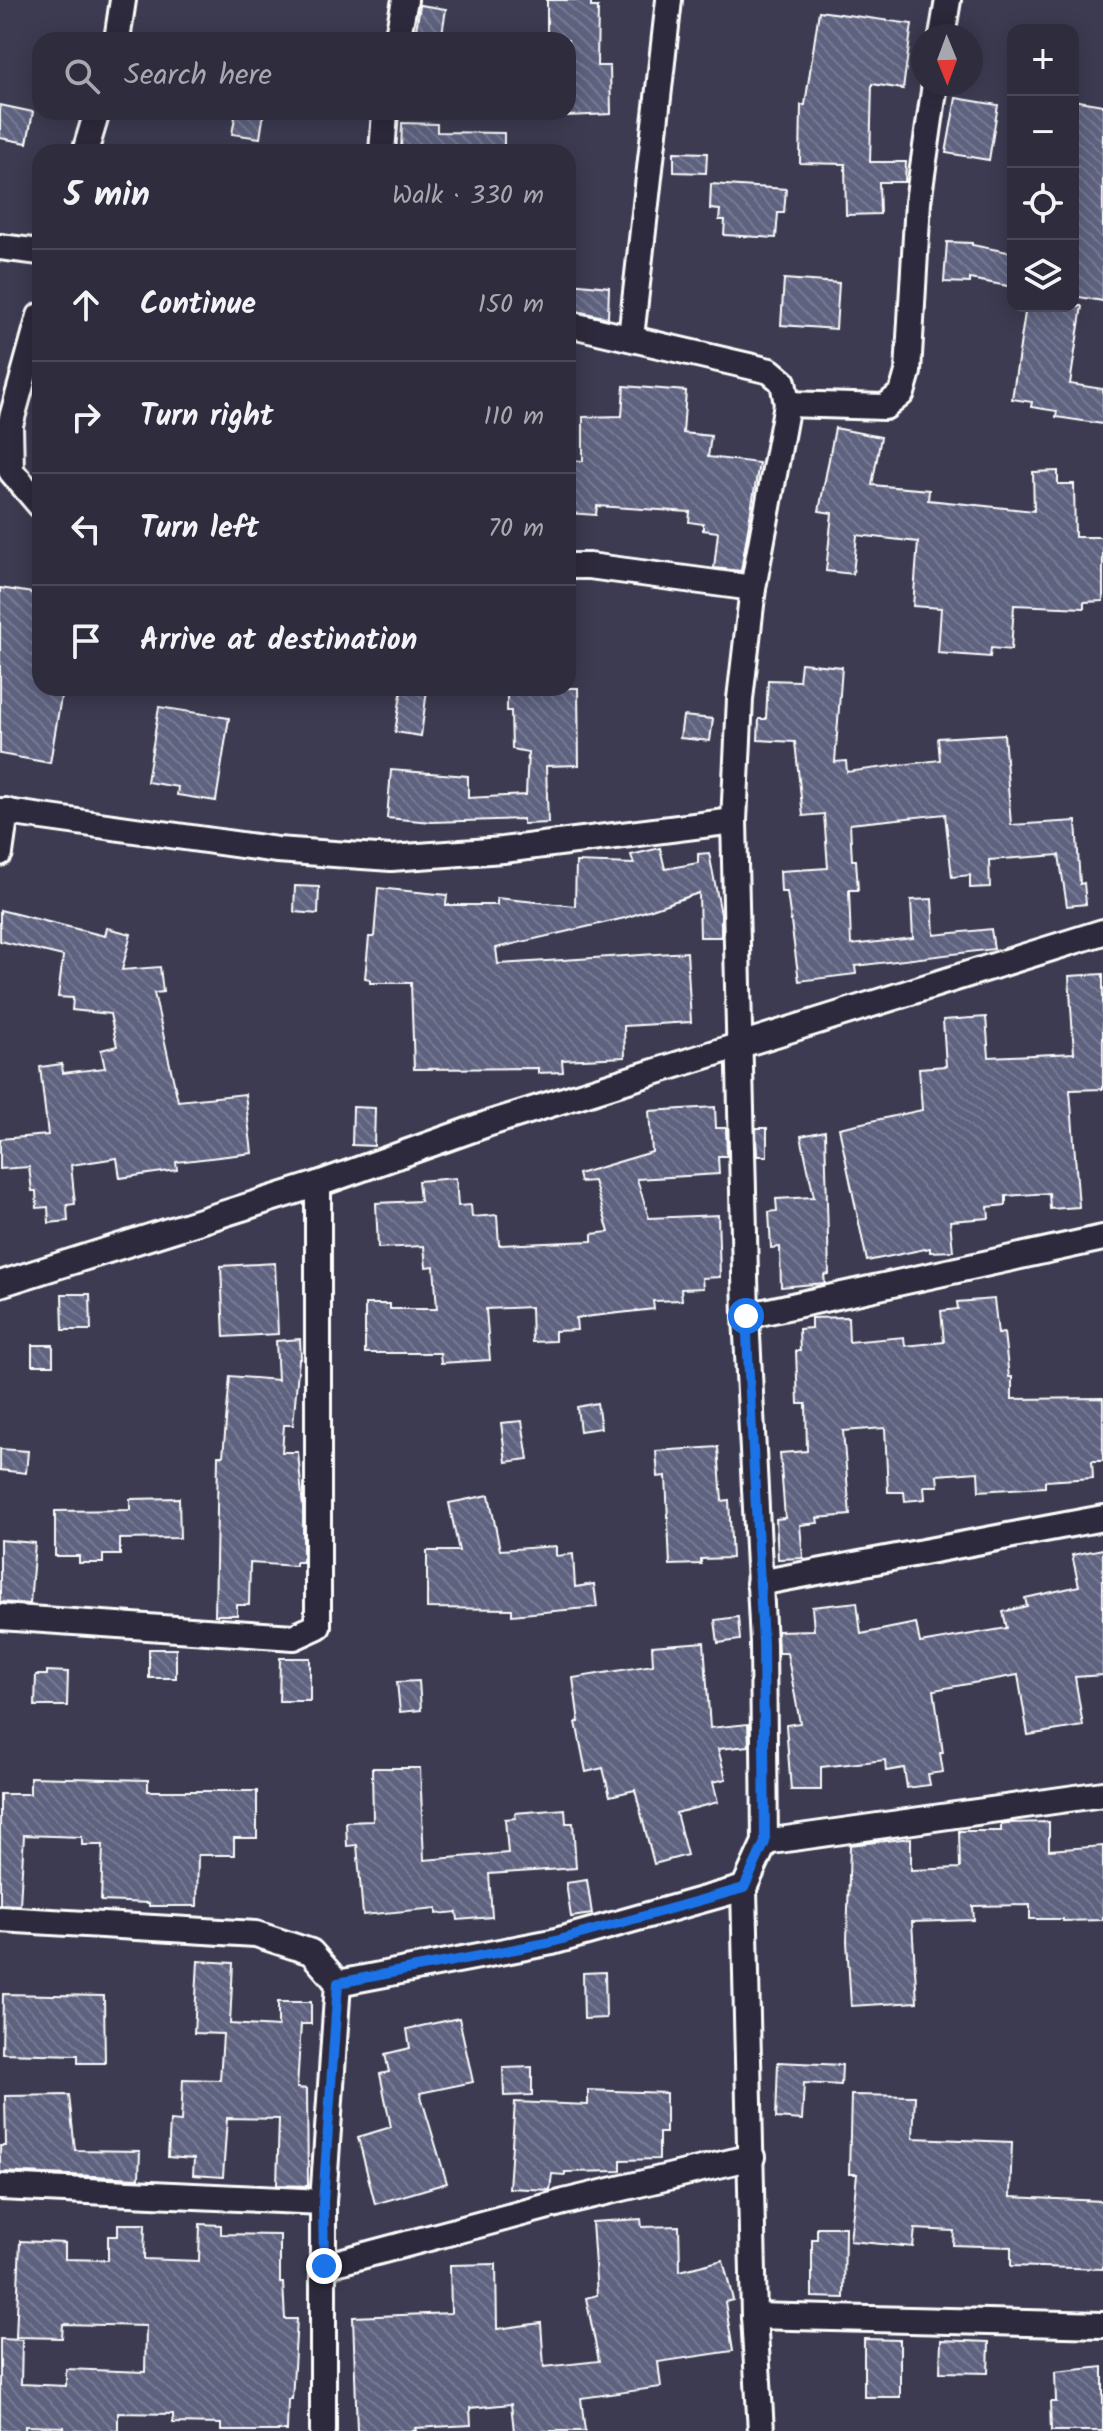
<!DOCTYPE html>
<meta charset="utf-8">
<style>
:root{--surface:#2e2c3d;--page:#3a3848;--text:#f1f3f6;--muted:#a7a7b0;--line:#494857}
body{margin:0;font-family:Kalam,sans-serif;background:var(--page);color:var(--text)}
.controls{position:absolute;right:24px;top:24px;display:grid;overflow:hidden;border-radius:16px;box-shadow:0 4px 20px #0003}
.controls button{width:72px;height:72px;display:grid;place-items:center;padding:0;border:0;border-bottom:2px solid var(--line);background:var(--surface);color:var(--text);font:40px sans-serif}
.compass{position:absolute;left:911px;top:24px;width:72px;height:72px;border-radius:50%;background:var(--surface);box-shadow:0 4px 20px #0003;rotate:179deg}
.stop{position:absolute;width:24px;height:24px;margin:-18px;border:6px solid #1a73e8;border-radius:50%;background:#fff}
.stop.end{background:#1a73e8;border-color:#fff;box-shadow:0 2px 8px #0008}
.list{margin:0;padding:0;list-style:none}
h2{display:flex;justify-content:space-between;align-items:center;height:104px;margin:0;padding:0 32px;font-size:34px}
h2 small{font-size:26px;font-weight:400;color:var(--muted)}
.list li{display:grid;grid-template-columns:52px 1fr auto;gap:24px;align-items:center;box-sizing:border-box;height:112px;padding:0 32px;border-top:2px solid var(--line)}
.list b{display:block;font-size:30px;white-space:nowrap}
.list em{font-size:26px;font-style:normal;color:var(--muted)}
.icon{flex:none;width:44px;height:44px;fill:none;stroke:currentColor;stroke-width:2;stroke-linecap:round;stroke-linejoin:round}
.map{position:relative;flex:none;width:1103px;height:2431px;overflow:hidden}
.search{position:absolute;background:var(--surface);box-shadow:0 4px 20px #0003;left:32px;top:32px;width:544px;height:88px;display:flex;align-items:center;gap:20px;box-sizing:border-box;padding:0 28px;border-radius:24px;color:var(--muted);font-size:30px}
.panel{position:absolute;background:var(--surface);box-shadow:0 4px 20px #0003;left:32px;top:144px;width:544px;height:552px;border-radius:24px}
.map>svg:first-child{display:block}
.building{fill:url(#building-back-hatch);stroke:#fff;stroke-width:2}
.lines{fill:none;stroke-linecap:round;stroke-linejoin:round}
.minor-casing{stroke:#fff;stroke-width:30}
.minor{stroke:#2f2a3d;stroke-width:24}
.route{stroke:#1a73e8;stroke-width:10}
</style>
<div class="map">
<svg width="1103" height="2431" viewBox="0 0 1103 2431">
<defs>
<pattern id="building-back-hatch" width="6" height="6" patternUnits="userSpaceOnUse" patternTransform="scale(2)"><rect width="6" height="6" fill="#5e627f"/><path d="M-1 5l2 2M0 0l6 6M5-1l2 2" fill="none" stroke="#767a92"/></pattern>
</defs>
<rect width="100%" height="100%" fill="#3d3b51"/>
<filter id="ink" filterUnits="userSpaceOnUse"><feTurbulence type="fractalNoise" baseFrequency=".0125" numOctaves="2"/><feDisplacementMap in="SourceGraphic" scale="16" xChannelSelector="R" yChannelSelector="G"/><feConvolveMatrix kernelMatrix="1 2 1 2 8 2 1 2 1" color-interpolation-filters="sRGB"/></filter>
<g filter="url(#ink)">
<!-- building -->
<g class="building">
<path d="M547,0h44v7h7l-1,59h13l1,48 -43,2v-76h-21z"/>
<path d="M420,5l26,4 -5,31 -26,-4z"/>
<path d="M819,11l93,13 -9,65 -31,-5 -2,78h36l-1,20h-26l1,32 -34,1 -1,-51 -45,-1 1,-58h4z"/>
<path d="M956,98l42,7 -9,55 -43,-7z"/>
<path d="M1073,100l30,5v196l-30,-5z"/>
<path d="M0,105l33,7 -6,31 -27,-5z"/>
<path d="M236,112h28l-4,26 -28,-4z"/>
<path d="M402,123l35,1v8l67,1v19h-103z"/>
<path d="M674,152l33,1 -1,20 -32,-1z"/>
<path d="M711,184l75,5 -2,24h-6l-2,25 -52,-3 1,-15h-6l1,-10 -10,-1z"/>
<path d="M947,242l25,1v2l41,8v34l-43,-8v4l-26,-1z"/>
<path d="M784,279l55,4 -3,46 -55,-4z"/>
<path d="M570,283l39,4 -1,31 -40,-9z"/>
<path d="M1026,306h56l-12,78 33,5v35l-47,-7 1,-6 -26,-4 1,-5 -20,-3z"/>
<path d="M624,386l62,5 -3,42 28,3 -3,21 51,6 -18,108 -27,-3 4,-36 -15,-2v-6l-14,-2 1,-10 -93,-6 -1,9 -28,-2v-53l15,1v-44l39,-1z"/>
<path d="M835,428l46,9 -9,48 57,5 -1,10 106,11 -1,-39 25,-1v13h16l1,53h28v64l-19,1v6l-70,-3 -3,45 -20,-2 -1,9 -52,-4 3,-45 -28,-2 5,-64 -61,-7 -4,39 -27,-3 6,-58 -13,-2z"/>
<path d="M0,588l40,6v94l22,3 -12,72 -50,-9z"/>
<path d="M801,663l41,4 -7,95 11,-1 1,11 93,-12 -2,-22 66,-4 7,91 65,-4 4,63 4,-1 2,21 -19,2 -8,-51 -70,5 1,27 -20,1v-13l-18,2 -7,-63 -95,10 2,36h4l2,30h-9l2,55 62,-7 -2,-38 21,-1 2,36 57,-6 3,20 -139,17 1,8 -57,7 -12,-89h-6l-1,-21 48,-3 -4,-54 -21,2 -8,-74 -37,-2 1,-21h7l2,-39 31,1z"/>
<path d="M402,688l25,2 -6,46 -26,-4z"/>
<path d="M507,688h71l1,77 -33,1 2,57 -25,1v-5l-91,3 -45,-4 4,-48 77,6v22l58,-3 2,-43 -16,-3 -1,-38h-4z"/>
<path d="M159,707l70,11 -13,83 -39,-6 1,-8 -31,-5z"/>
<path d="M683,716l30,3 -3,22 -30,-3z"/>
<path d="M660,848l5,21 33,-6v-9l11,-1 12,61v23h-21l-1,-44 -74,25 -129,30 2,16 189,-12 4,70 -67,4 1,31 -63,3 1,12 -25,1v-5l-124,1 -3,-86h-41v-4l-5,-1 4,-41h5l4,-49 69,7 -1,10h51v-7l78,8 1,-44 58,2 -3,-9z"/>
<path d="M295,886l24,1 -1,27 -24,-2z"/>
<path d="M0,910l105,26 2,-8 24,6 -9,36 38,-3 3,25 -9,1 24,108 67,-7 7,59 -76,9 1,8 -57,8 -3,-20 -46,7 4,39 -8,1 1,16 -19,2 -1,-16 -11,1 -1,-17h-4l-3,-24 -29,2v-30l48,-4 -8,-68 22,-3 1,9 42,-5 -4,-18 16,-4 -7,-32 -38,-4 1,-12 -15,-1 5,-41 -63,-15z"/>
<path d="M1103,974v115l-33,1 9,117 -29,2 -1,-16 -43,3v9l-18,2 1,11 -39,3 3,30 -23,1v-4l-63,13 -28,-133 83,-18 -3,-42 27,-2 -3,-46 43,-3 3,40 85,-4 -5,-77z"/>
<path d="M353,1107l22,1 -1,38 -22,-1z"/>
<path d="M715,1107l1,21h10l1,28h-9l1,18 -82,5 12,39 69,-3 2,62 -18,1 1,10 -22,1 1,11 -29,1 1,8 -78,9 1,12 -22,1v10l-23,1 -1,-35 -45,2 4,51 -49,3 -1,-10h-75v-49h25v5h47l-3,-43 -8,1 -2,-21 -46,2 -2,-45 44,-2 -2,-20 38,-3 2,28 13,-1 1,12 25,-2 2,30 93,-4v-7l17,-2 -15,-51 -14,1 -2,-8 74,-22 -3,-41z"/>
<path d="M756,1128h11v28h-10z"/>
<path d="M825,1131l4,143 -5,1 1,8 -44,4 -1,-40 -9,1 -2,-36 8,-1 -1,-12 38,-2 -13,-61z"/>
<path d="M275,1263l3,71 -54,3 -3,-71z"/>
<path d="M62,1294h28l1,36h-28z"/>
<path d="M994,1299l4,35 6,-1 5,44h3v22l91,-1v63h-11l1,17 -48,3v6l-66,4 -1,-19 -41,3 1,11h-14l1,13 -20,2 -1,-9h-16l-3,-64 -42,3 7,84 -33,3 1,5 -18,2 3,33 -25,1 -2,-40 9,-1 -5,-65 27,-2 -1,-47h-8l-2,-53h4l-1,-22 12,-1v-10l37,-1 1,25 55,-5 1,9 39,-4 -3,-31 17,-2 -1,-7z"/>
<path d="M300,1339l1,20h-2l-6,66h-9l-2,27h16l5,56v54h-7v4l-46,-3 -1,42h-12v10h-22l3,-159h5l7,-80 48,4 -2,-39z"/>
<rect x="32" y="1345" width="21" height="20"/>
<path d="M597,1403l4,25 -21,3 -3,-24z"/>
<path d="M522,1421l6,38 -22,3 -5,-39z"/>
<path d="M718,1447l4,54 7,-1 3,58 -31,1v5l-31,1 -4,-89 -8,1 -2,-26z"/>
<path d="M0,1449l28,2 -2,22 -26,-3z"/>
<path d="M489,1495l11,55 56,-4v10l17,-2 2,33 19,-3 3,23 -85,8v-6l-85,-1v-57h32l-10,-48z"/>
<path d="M179,1498l1,40 -60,1v16h-17v8h-24v-7h-24v-45l75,-1v-11z"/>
<path d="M0,1540l35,3 -5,61 -30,-2z"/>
<path d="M1103,1549v126l-28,2 8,49 -55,9 -10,-60 -84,15 9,63h-3l3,19 -15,2 2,11 -23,3 -3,-20 -18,3 -1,-11 -64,7v23h-30l-5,-65 14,-2 -13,-70h-9l-1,-22 37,-1 -2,-23 45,-5 4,32 55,-11 4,20 87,-15 -4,-16 24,-6 -2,-8 54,-12 -7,-31z"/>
<path d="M738,1617l2,23 -22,3 -3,-23z"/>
<path d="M704,1642l6,86 38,-4 1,22 -31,3 8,30 -13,3 5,20 -42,11 11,42 -33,9 -19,-74 -25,6 -7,-28 -17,4 -10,-50h3l-6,-44 80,-13 -1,-19z"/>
<rect x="149" y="1649" width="27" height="29"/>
<path d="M280,1658h30v43h-31z"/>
<path d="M47,1671l21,1 -1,34h-32l1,-31h11z"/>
<path d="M419,1681l2,29 -21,2 -3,-30z"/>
<path d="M372,1768h48l4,92 84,-7 -3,-34 11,-1 -1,-5 50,-4 1,14h7l3,45 -87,6 3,43 -34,3 -1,-8 -20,2v-6l-74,7 -6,-70 -10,1 -1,-24 27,-1z"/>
<path d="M30,1777l118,3v11h109v47h-23v17h-36l-1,51h-48v-3l-48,-2 2,-56h-21v-8l-58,-2 -4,70 -20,-1v-110h30z"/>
<path d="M1049,1822v28l54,-4v74l-40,1v-2h-33v-14l-57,1 1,14 -62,2 5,80 -66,4 -4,-65 3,-96 61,-7v32l49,-2 -1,-37h42v-7l6,-1z"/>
<path d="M587,1880l5,34 -21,3 -5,-34z"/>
<path d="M198,1961l35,2 -3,61 48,3v-25h33v22h-10l-4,64 10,1 1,97 -31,-1 2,-66 -52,-1 -4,59 -30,-2 1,-16 -26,-2 2,-36 11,1 2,-43 37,1 3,-46 -29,-1z"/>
<path d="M605,1972l1,46 -22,1 -1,-46z"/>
<path d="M3,1994l101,2 1,67h-27v-8l-76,-2z"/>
<path d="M459,2018l14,64 -53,11 27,90 -72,21 -17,-67 33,-10 -11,-53 9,-2 -4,-18 25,-6 -3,-19z"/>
<path d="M778,2062l64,3 -1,20 -37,-2 -2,37 -26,-2z"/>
<path d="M532,2067v28l-28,1 -1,-28z"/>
<path d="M588,2090l78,3v40h-7v26l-38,1v11l-56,1v3l-13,-1 -2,16 -41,-2 6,-86 73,3z"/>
<path d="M69,2095l6,55 65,1 -1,27 -139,-6v-26h6l-1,-50z"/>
<path d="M851,2095l64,1 -2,42 99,4 -2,55 93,4v68l-92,-3v-19l-58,-2 1,-14 -39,-2 -2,18 -63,-6 7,-67h-8z"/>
<path d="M641,2219l1,8 37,-1 1,45 43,-11 10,40 -8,2 8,49 -75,11 3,25 -80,11 4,33h-71l-3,-27 -41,4 1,17 -56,3 1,3h-59l-4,-114 98,-4 -1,-48 46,-1 1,65 44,-6 3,44 55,-6 -13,-63 11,-3 -5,-73z"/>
<path d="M118,2224h27l-1,35 55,2 1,-37 21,1v9l59,1v48h3l2,36h12l-5,80h-4l-1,32h-66v-7l-48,-1v-9l-55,-1v18h-54v-4l-39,-1v5h-25v-92l22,1 -1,44 45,2v-17l79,3 1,-46 -83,-2 -1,14 -46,-1 4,-96 45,2v16l43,1v-24h10z"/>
<path d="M817,2227h28l-1,71 -32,-1v-58h5z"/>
<path d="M864,2339l36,1v57h-36z"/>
<path d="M941,2340l48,2 -1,31 -48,-1z"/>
<path d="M1103,2367v64h-52l-1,-29h6l-1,-30z"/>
</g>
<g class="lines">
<!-- minor casing -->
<g class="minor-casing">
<g id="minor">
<path d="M942,36l6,-36"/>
<path d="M117,40l6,-40"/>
<path d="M397,40l8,-40"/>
<path d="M85,152l12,-40"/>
<path d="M382,152l3,-40"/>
<path d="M0,247l40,5"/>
<path d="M40,316l-30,109 1,46 29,34"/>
<path d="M568,324l202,47 13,11 4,22 -34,184 -13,111 -6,122 12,495 17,327 2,199 -21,46 10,428 7,115"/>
<path d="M631,337l38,-337"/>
<path d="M787,404l98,3 17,-14 6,-21 10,-170 17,-118"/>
<path d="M568,566h21l164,22"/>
<path d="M0,811l277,39 114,8 112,-8 231,-29"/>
<path d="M0,853l6,-42"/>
<path d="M0,1284l318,-100 169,-60 616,-192"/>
<path d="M746,1316l357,-78"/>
<path d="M759,1583l344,-65"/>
<path d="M0,1617l294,20 24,-11v-442"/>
<path d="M765,1842l338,-48"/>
<path d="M0,1919l256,15 55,18 27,31 -15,219v229"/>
<path d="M338,1983l214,-41 192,-54"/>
<path d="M0,2187l323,15"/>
<path d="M324,2266l240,-64 188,-45"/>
<path d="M754,2316l349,9"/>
</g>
</g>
<!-- minor -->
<use href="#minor" class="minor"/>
</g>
</g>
<g class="lines" filter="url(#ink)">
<!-- route -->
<path class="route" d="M324,2266l-1,-64 15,-219 214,-41 192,-54 21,-46 -2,-199 -17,-327"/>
</g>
</svg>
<div class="controls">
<button>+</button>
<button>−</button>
<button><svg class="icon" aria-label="locate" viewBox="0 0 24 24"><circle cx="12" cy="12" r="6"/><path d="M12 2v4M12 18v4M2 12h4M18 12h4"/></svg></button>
<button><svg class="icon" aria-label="layers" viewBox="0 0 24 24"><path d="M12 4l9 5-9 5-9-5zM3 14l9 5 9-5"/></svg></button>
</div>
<svg class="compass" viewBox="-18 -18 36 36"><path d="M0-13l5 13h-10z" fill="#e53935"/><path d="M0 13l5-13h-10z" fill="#a7a7b0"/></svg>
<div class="stop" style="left:746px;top:1316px"></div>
<div class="stop end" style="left:324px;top:2266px"></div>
<div class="search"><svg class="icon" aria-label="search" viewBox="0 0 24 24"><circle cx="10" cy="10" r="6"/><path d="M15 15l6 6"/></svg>Search here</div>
<section class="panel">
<h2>5 min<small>Walk · 330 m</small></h2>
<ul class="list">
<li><svg class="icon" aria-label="ahead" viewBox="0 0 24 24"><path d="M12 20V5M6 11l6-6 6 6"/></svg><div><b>Continue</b></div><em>150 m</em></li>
<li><svg class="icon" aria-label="right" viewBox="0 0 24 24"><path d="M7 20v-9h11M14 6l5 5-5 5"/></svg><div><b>Turn right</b></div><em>110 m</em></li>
<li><svg class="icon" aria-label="left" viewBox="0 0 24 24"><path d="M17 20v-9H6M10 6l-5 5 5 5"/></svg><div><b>Turn left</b></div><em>70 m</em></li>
<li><svg class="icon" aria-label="arrive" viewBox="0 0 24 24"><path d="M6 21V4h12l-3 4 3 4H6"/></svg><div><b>Arrive at destination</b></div></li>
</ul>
</section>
</div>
